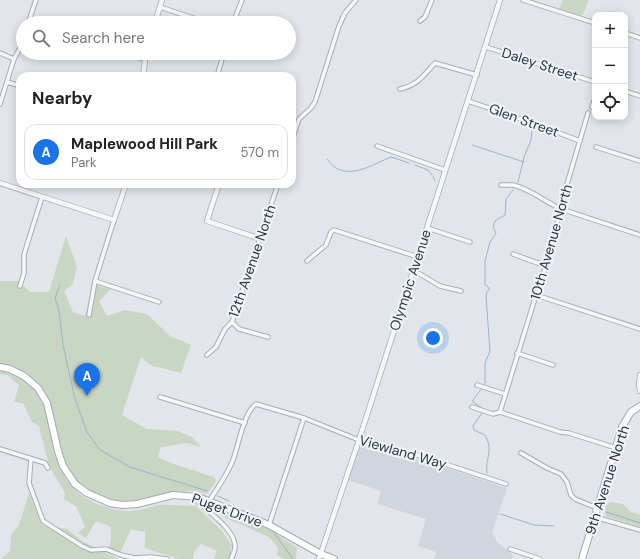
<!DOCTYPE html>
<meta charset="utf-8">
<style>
:root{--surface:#fff;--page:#f2f2f2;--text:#222;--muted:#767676;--line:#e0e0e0;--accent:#1a73e8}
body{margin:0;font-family:"DM Sans",sans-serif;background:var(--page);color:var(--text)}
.controls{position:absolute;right:12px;top:12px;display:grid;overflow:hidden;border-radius:8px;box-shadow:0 2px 10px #0003}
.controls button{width:36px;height:36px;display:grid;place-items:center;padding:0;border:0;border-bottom:1px solid var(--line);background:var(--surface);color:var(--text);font:20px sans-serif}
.you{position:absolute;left:433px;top:338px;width:14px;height:14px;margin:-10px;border:3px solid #fff;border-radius:50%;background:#1a73e8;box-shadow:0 0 0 6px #1a73e833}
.badge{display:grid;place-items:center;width:26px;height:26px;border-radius:50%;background:var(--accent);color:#fff;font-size:13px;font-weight:700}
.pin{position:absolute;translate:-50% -33px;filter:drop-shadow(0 1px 2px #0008)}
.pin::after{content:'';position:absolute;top:21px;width:14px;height:12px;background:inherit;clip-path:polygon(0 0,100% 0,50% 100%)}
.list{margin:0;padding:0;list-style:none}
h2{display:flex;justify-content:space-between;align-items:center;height:52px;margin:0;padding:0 16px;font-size:17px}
h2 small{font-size:13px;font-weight:400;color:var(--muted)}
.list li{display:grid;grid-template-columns:26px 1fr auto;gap:12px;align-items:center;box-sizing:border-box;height:56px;margin:0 8px 8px;padding:0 8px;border:1px solid var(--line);border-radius:12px}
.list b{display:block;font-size:15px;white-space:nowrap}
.list p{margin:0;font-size:13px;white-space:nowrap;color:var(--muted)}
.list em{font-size:13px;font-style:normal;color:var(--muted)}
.icon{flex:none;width:22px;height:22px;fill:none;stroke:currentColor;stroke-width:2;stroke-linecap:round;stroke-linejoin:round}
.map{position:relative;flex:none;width:640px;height:559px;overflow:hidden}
.search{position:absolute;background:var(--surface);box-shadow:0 2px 10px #0003;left:16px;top:16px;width:280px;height:44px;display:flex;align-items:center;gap:10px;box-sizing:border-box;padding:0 14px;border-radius:22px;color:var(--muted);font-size:15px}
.panel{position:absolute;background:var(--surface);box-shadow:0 2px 10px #0003;left:16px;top:72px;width:280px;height:116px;border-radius:12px}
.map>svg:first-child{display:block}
.built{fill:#d0d5de}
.green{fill:#c8d6c3}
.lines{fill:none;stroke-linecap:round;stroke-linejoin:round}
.stream{stroke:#9bb4cd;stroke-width:1}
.minor-casing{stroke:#a7adb6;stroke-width:5.5}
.tertiary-casing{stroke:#a7adb6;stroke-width:6}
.primary-casing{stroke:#a1aab8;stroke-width:8}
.minor{stroke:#f5f7f9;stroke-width:3.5}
.tertiary{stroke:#f5f7f9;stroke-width:4.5}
.primary{stroke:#fff;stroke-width:6}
.labels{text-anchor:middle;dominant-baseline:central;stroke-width:4;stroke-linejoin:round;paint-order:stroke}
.street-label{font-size:14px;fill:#293345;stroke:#f2f5f8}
</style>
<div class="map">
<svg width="640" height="559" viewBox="0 0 640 559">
<rect width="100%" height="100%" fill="#e2e6eb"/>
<!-- built -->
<path class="built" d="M359,445l48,15 12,-1 88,29 -15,45 5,9 16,13 -1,4h-78l2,-7 -18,-6 8,-27 -49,-15 4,-13 -33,-11z"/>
<!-- green -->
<g class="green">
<path d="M563,0h26l-8,19 -23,-8z"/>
<path d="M66,236l11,31 -4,17 -9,7 9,21 12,4 9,-32 17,5 -12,12 8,15 18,-6 22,4 23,22 21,9 -10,28 -31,-8 -9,-8 -19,58 25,14 30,2 15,6 9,10 -14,-4 -26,4 -3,10 13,6 43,14 2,4 -9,13 -14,-3 -24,1 -26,7 -23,3 -24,-8 -18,-12 -11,-15 -27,-81 -40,-22v-83h18l12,11h19z"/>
<path d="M0,369c18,4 36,18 43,35 4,7 4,17 6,24 9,38 17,69 60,80 9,3 20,4 30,2 7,-1 14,-4 21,-5 12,-1 24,1 36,1l25,24 11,15 -3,14h-15l3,-8 -16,-7 -7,8 -1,7h-15l-33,-11v-16l-14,-3 -11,24 -12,-3 3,-10v-13l-15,-6 -10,17 -8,-5 7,-6 -9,-21 -12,-7 1,-6 -16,-27 -10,-40 -7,-4 -9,-19 -9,-1 5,-17 -12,-10 -7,-1z"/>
<path d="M29,493l13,32 25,4 15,12 37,18h-119l10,-8 1,-16 8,-10z"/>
<path d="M610,502l13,2 8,8 9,3v12l-35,-11 1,-10z"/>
<path d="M221,510l25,8 26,13 25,17 -1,11h-12l-7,-4 1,-7 -9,-11 -48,-21z"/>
</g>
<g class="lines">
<!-- stream -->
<g class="stream">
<path d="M472,145l52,17"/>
<path d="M327,159c2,3 6,7 9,9 18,10 39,-5 55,-11l18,6"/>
<path d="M415,165l13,5 4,5"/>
<path d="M433,177l2,4"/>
<path d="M518,182l6,-25 7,-17 1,-9"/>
<path d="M60,285l-5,13 4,13 4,34 12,54 12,33 13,18 30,17 77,24"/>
<path d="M484,385l1,-2v-20l5,-12 -4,-55 1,-4 2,-2v-2l-4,-3v-24l5,-19 6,-9 -3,-6 2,-6 10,-6 1,-16 7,-9"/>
<path d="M482,388l-9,12v2l9,6"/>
<path d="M482,413l-9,13 1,4 11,5c9,16 0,22 2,38"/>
<path d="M218,496l11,5"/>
<path d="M606,512l34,11"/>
<path d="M500,514l34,11 20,1"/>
<path d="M274,533l19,26"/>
</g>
<!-- minor casing -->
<g class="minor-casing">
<g id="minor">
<path d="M523,0l72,23"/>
<path d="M160,7l48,16"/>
<path d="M420,21l5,-4 7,-17"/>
<path d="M28,23l8,-23"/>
<path d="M233,23l9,-23"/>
<path d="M625,33l15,5"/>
<path d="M486,47l109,35"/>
<path d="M0,53l14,6"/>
<path d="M124,53l20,6"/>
<path d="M217,76l7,-23"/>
<path d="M7,82l13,4"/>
<path d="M400,89c18,-4 23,-13 35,-26l42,12"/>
<path d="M625,91l15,5"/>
<path d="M468,101l62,21 50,19"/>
<path d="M0,104l14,-45 6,-11 3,-8"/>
<path d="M592,107l3,-9"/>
<path d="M292,140l7,-21 12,-11 4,-6 24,-76 6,-13 11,-13"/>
<path d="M377,146l68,24"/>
<path d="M596,147l44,14"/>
<path d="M501,185c4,0 8,0 12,0 18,4 32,17 48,24l79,26"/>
<path d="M427,228l43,14"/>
<path d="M513,254l33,12"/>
<path d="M307,261l19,-16 5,-13 3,-2 84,27"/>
<path d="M413,270l27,16 21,5"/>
<path d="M95,281l64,21"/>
<path d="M20,286l4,-13v-18l2,-7 16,-51"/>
<path d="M536,295l104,34"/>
<path d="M89,315l6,-34 19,-61"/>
<path d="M232,322l7,7 29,8"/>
<path d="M517,353l36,12"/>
<path d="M207,355l9,-8 9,-18 7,-7 46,-138"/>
<path d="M477,385l28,9"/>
<path d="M160,397l85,26"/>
<path d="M472,407l21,7 7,-2"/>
<path d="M500,412l36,-117 14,-41 15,-63 23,-78"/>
<path d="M500,412l60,20 9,1 47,15"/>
<path d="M0,449l45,14 3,5"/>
<path d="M521,453l26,15 14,6 6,8 4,13 4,4 22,9"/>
<path d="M31,459l-2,24 14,38 39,25 9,4 15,-1 15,6 13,3 16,-1 17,2"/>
<path d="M198,497l1,6c11,10 37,28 36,44 0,4 -2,8 -4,12"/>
<path d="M209,501c9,-13 18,-26 24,-41 6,-16 10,-46 23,-56l48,14 55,22 46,15h13l88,29"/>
<path d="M595,517l45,13"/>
<path d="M269,525l35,-107"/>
<path d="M510,549l30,10"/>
</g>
</g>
<!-- tertiary casing -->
<g class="tertiary-casing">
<g id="tertiary">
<path d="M155,23l7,-23"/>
<path d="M143,76l3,-23"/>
<path d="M0,183l114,37 12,-36"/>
<path d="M219,184l-12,37 54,18"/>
<path d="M640,375l-1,10 1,6"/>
<path d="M319,559l40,-119 141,-440"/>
</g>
</g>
<!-- primary casing -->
<g class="primary-casing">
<g id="primary">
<path d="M0,367l10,2 14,7 14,12 9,15 11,48 5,15 12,18 12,9 23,10 12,2 15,-1 36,-9 25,2 71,28 52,29 13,5"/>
<path d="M582,559l40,-132 9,-15 9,-6"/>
</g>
</g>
<!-- minor -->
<use href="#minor" class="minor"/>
<!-- tertiary -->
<use href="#tertiary" class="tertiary"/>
<!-- primary -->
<use href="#primary" class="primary"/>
</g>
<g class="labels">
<!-- street labels -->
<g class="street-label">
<text transform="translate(540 64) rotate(18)">Daley Street</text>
<text transform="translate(524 120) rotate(20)">Glen Street</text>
<text transform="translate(551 242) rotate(-74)">10th Avenue North</text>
<text transform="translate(252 261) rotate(-71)">12th Avenue North</text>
<text transform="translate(410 280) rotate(-72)">Olympic Avenue</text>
<text transform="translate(403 452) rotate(16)">Viewland Way</text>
<text transform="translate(607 480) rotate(-72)">9th Avenue North</text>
<text transform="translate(227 510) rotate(20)">Puget Drive</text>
</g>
</g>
</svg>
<div class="controls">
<button>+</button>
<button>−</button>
<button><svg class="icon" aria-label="locate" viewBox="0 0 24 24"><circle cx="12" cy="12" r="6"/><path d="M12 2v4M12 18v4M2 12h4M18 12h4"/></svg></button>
</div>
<div class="you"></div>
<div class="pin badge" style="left:87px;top:396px">A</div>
<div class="search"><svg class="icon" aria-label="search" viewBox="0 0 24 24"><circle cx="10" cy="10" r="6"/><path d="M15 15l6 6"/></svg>Search here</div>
<section class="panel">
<h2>Nearby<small></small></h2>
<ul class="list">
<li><span class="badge">A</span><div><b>Maplewood Hill Park</b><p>Park</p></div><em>570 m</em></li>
</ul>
</section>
</div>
